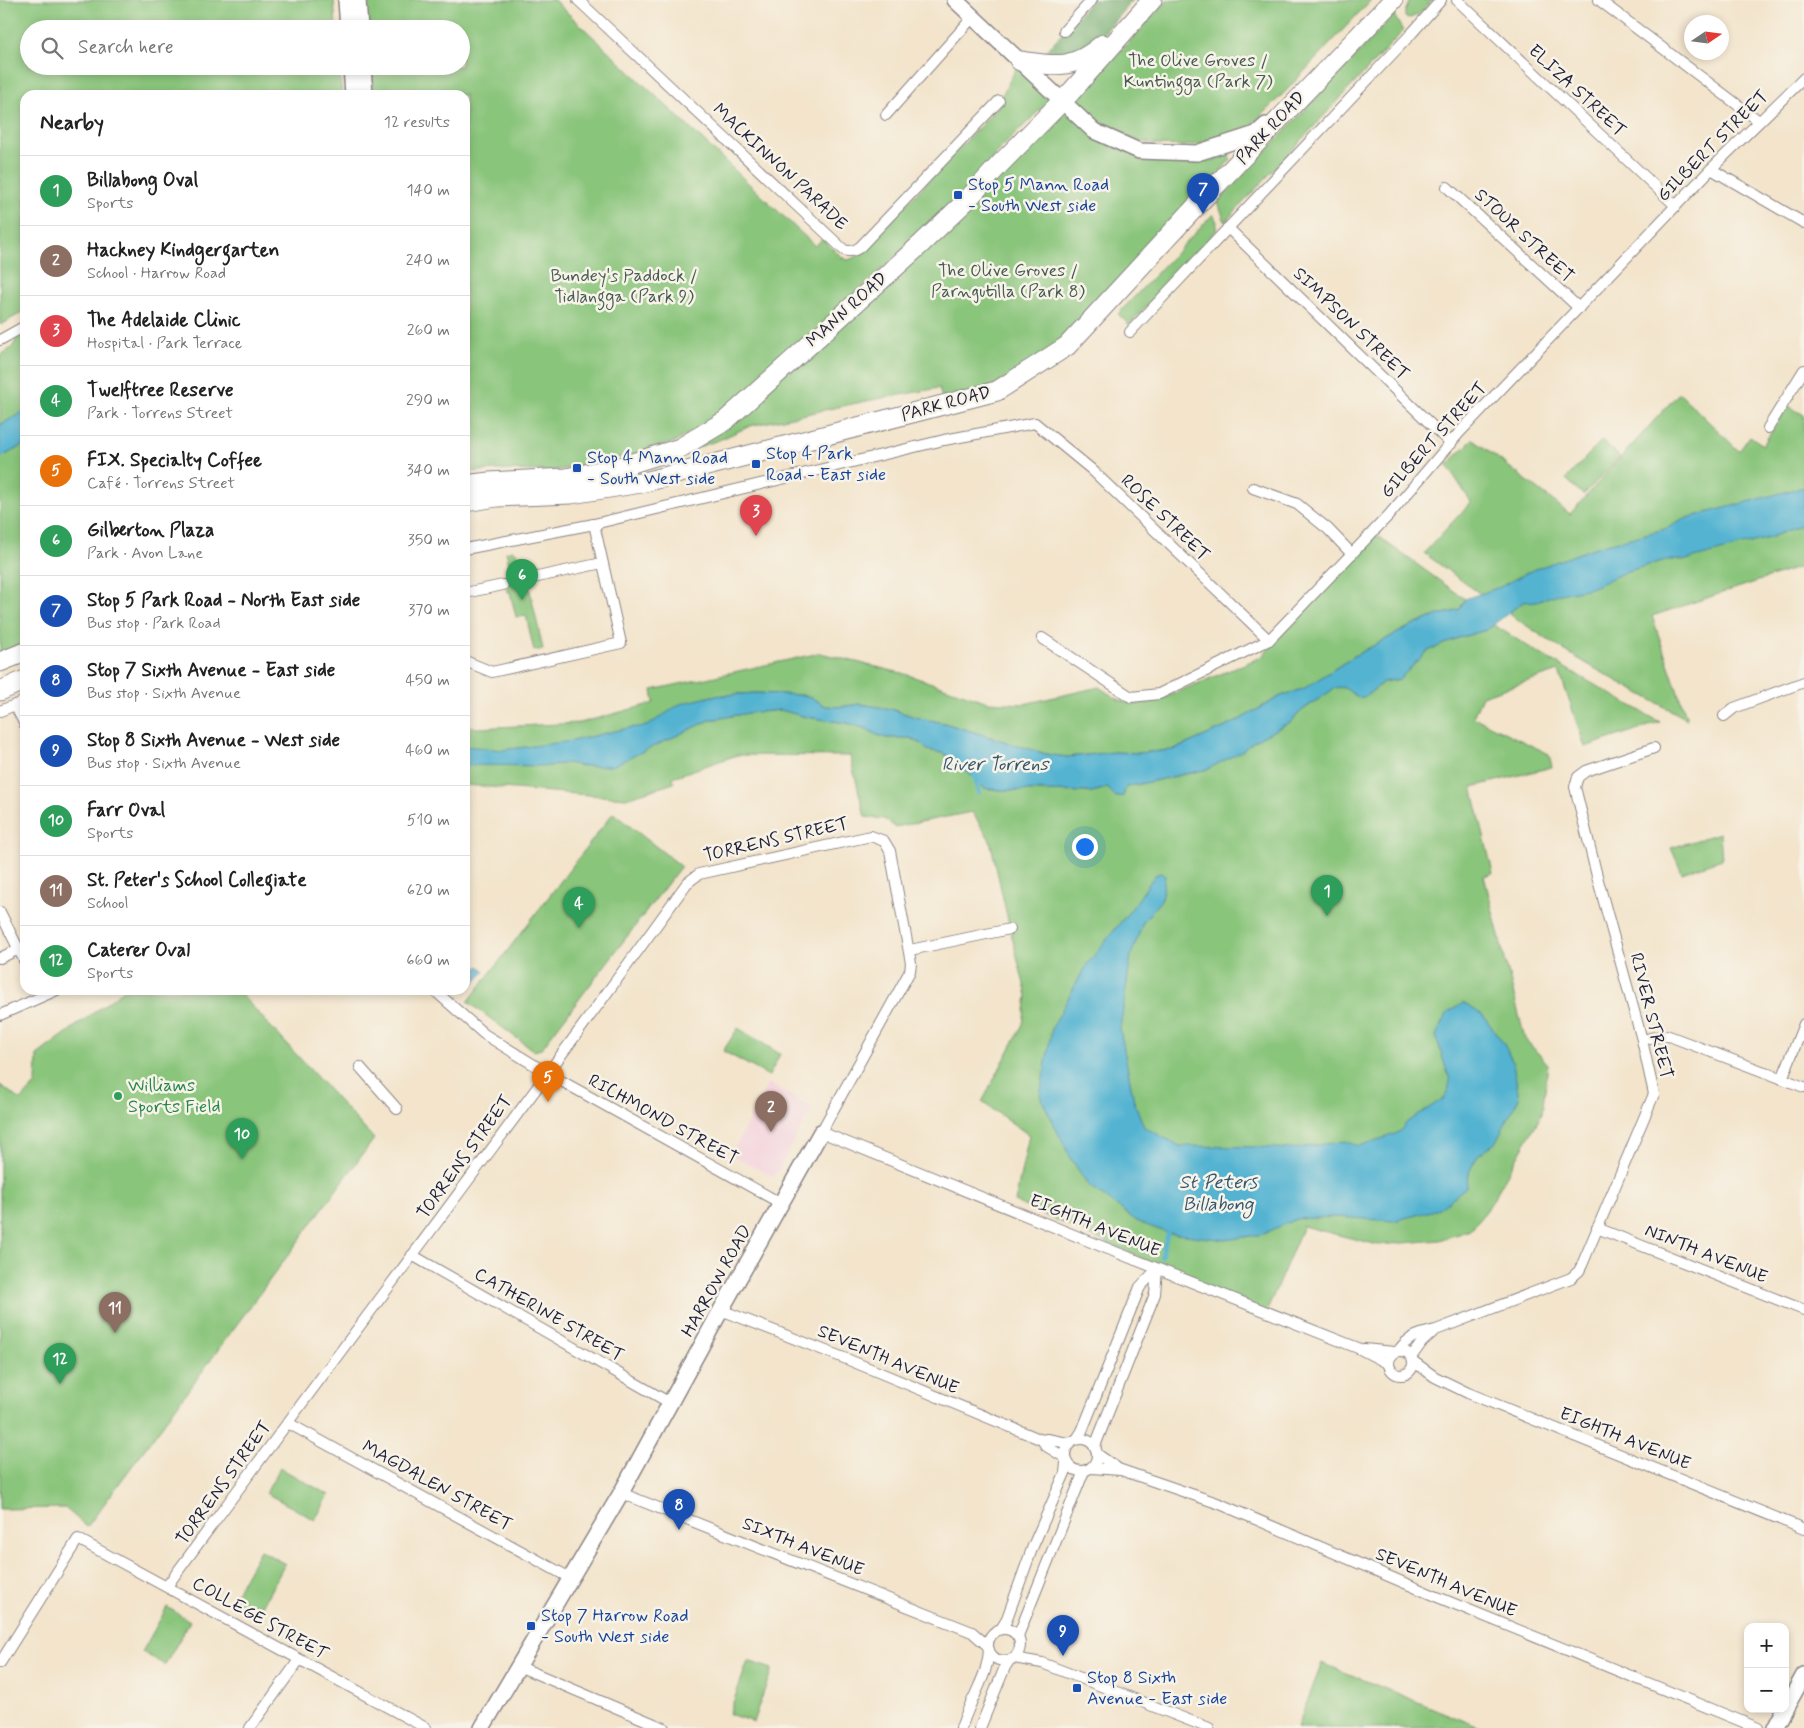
<!DOCTYPE html>
<meta charset="utf-8">
<style>
:root{--surface:#fff;--page:#f6f6f6;--text:#222;--muted:#767676;--line:#e0e0e0;--accent:#d1495b}
body{margin:0;font-family:Mynerve,sans-serif;background:var(--page);color:var(--text)}
.controls{position:absolute;right:15px;bottom:15px;display:grid;overflow:hidden;border-radius:10px;box-shadow:0 2px 8px #0003}
.controls button{width:45px;height:45px;display:grid;place-items:center;padding:0;border:0;border-bottom:1px solid var(--line);background:var(--surface);color:var(--text);font:25px sans-serif}
.compass{position:absolute;left:1684px;top:15px;width:45px;height:45px;border-radius:50%;background:var(--surface);box-shadow:0 2px 8px #0003;rotate:77deg}
.you{position:absolute;left:1084px;top:846px;width:18px;height:18px;margin:-12px;border:4px solid #fff;border-radius:50%;background:#1a73e8;box-shadow:0 0 0 8px #1a73e833}
.badge{display:grid;place-items:center;width:32px;height:32px;border-radius:50%;background:var(--accent);color:#fff;font-size:16px;font-weight:700}
.pin{position:absolute;translate:-50% -41px;filter:drop-shadow(0 1px 2px #0008)}
.pin::after{content:'';position:absolute;top:26px;width:18px;height:15px;background:inherit;clip-path:polygon(0 0,100% 0,50% 100%)}
.list{margin:0;padding:0;list-style:none}
h2{display:flex;justify-content:space-between;align-items:center;height:65px;margin:0;padding:0 20px;font-size:21px}
h2 small{font-size:16px;font-weight:400;color:var(--muted)}
.list li{display:grid;grid-template-columns:32px 1fr auto;gap:15px;align-items:center;box-sizing:border-box;height:70px;padding:0 20px;border-top:1px solid var(--line)}
.list b{display:block;font-size:19px;white-space:nowrap}
.list p{margin:0;font-size:16px;white-space:nowrap;color:var(--muted)}
.list em{font-size:16px;font-style:normal;color:var(--muted)}
.icon{flex:none;width:28px;height:28px;fill:none;stroke:currentColor;stroke-width:2;stroke-linecap:round;stroke-linejoin:round}
.map{position:relative;flex:none;width:1804px;height:1728px;overflow:hidden}
.search{position:absolute;background:var(--surface);box-shadow:0 2px 8px #0003;left:20px;top:20px;width:450px;height:55px;display:flex;align-items:center;gap:12px;box-sizing:border-box;padding:0 18px;border-radius:28px;color:var(--muted);font-size:19px}
.panel{position:absolute;background:var(--surface);box-shadow:0 2px 8px #0003;left:20px;top:90px;width:450px;height:905px;border-radius:15px}
.map>svg:first-child{display:block}
.built{fill:#f4cfdc}
.green{fill:#8ac57b;stroke:#56745b}
.forest{fill:#6faa6b;stroke:#486653}
.water{fill:#53b3d1;stroke:#3a6a86}
.lines{fill:none;stroke-linecap:round;stroke-linejoin:round}
.stream{stroke:#53b3d1;stroke-width:4}
.street-casing{stroke:#8a8383;stroke-width:12}
.secondary-casing{stroke:#8a8383;stroke-width:18}
.highway-casing{stroke:#8a8383;stroke-width:21}
.street{stroke:#fff;stroke-width:10}
.secondary{stroke:#fff;stroke-width:15}
.highway{stroke:#fff;stroke-width:19}
.transit-dot{fill:#1a4fb4;stroke:#f7f3e8;stroke-width:2}
.leisure-dot{fill:#2e9e5b;stroke:#f7f3e8;stroke-width:2}
.labels{text-anchor:middle;dominant-baseline:central;stroke-width:5;stroke-linejoin:round;paint-order:stroke}
.park-label{font-size:18px;fill:#465b51;stroke:#f7f3e8}
.street-label{font-size:18px;fill:#22223b;stroke:#f7f3e8}
.transit-label{font-size:18px;fill:#164399;stroke:#f7f3e8;text-anchor:start}
.leisure-label{font-size:18px;fill:#27864d;stroke:#f7f3e8;text-anchor:start}
.water-label{font-size:19px;font-style:italic;fill:#335570;stroke:#f7f3e8}
</style>
<div class="map">
<svg width="1804" height="1728" viewBox="0 0 1804 1728">
<rect width="100%" height="100%" fill="#f7f3e8"/>
<filter id="ink" filterUnits="userSpaceOnUse"><feTurbulence type="fractalNoise" baseFrequency=".02" numOctaves="2"/><feDisplacementMap in="SourceGraphic" scale="10" xChannelSelector="R" yChannelSelector="G"/><feConvolveMatrix kernelMatrix="1 2 1 2 8 2 1 2 1" color-interpolation-filters="sRGB"/></filter>
<filter id="wash" filterUnits="userSpaceOnUse"><feTurbulence type="fractalNoise" baseFrequency=".0096" numOctaves="4" result="noise"/><feDisplacementMap in="SourceGraphic" scale="20" xChannelSelector="R" yChannelSelector="G"/><feGaussianBlur stdDeviation="1.12" result="paint"/><feColorMatrix in="noise" values="0 0 0 0 0 0 0 0 0 0 0 0 0 0 0 0 0 1.4 0 .05"/><feComposite in="paint" operator="in"/></filter>
<g filter="url(#wash)">
<rect width="100%" height="100%" fill="#f3e4cb"/>
<!-- built -->
<path class="built" d="M768,1083l44,25 -38,69 -43,-22z"/>
<!-- green -->
<g class="green">
<path d="M0,0h334l2,29h-307v37h310l3,29h-317v216l-25,14z"/>
<path d="M366,0h188l261,246 7,-7 21,19 5,2 10,-4 140,-149 1,-6 19,-36 35,32 -57,56 -16,25 -248,230 -57,34 -80,23 -46,6 -53,-1 -31,2v-377h-92l-2,-29h90v-37h-93z"/>
<path d="M1168,0h203l-88,94 -34,33 -29,12 -11,4 -25,3 -26,-1 -15,-3 -21,-7 -19,-11 -28,-24z"/>
<path d="M1410,0h23l-14,14 -11,5 -3,-2v-5z"/>
<path d="M1394,15l9,16 -178,191 -7,-20z"/>
<path d="M1065,109l72,47 34,7h13l30,-3 15,-4 2,3 -167,185 -75,44 -46,14 -4,-14 -73,13 -116,25 -31,14 -27,9z"/>
<path d="M1213,214l4,8 -1,9 -87,94 -11,-11z"/>
<path d="M25,335v76l-25,14v-70l12,-7 4,-8z"/>
<path d="M1679,393l60,58 11,-15 13,9 25,-39 16,9v151l-152,50 35,103c-48,-26 -96,-51 -142,-81 -41,-27 -82,-56 -121,-85l47,-51 -24,-37 26,-26 97,75z"/>
<path d="M1602,440l18,17 -37,38 -17,-16z"/>
<path d="M25,444v198l-25,11v-195z"/>
<path d="M1376,535l89,64 -5,10 -7,3 -15,3 -31,13 -51,27 -51,33 -24,8 -49,28 -59,26 -35,3 -23,-1 -48,5 -21,-3 -102,-31 -29,-6 -24,-8 -31,-5 -20,3 -15,-1 -9,-6 -14,-5 -47,-2 -43,3 -48,45 46,-21 38,-7 33,-3 25,7 41,6 20,6 10,6 10,3h24l9,5 7,7 16,3 11,7 30,28 13,2 95,2 15,-4 10,9 6,-1 3,-9 82,-18 46,-28 38,-20 9,-10 34,-23 5,-1 7,1 9,8h10l17,-14 17,-3 26,-27 29,-13 31,-9 8,-5 43,27 123,70 -75,25 -26,-76 -77,25 -9,21 76,37 3,13 -80,20 21,86 -9,3 41,163 23,25 -6,50 -55,96 -17,20 -30,10 -62,5 -75,-19 -37,87 -251,-111 14,-67 -47,-33 41,-78 4,-28 -17,-67 -20,-89 -18,-28 -77,15 -11,-8 -19,-2 -15,-61 -113,-1 -64,22 1,6 -48,15 -161,-13v-60l12,3 103,-5 74,-20 -2,-13 168,-37 85,21 83,28 36,2 75,-17c22,15 31,21 57,14l105,-44z"/>
<path d="M512,550l6,4 5,21 6,11 14,63 -9,2 -8,-36 -10,2 -6,-25h-2l-3,-14 7,-2 -6,-24z"/>
<path d="M613,813l68,53 -140,183 -7,2 -66,-49z"/>
<path d="M1720,833l2,26 -40,14 -11,-25z"/>
<path d="M124,990h113l137,149 -287,388 -22,-19 -65,1v-424l21,15 15,-16 1,-29z"/>
<path d="M738,1028l42,26 -11,22 -46,-25z"/>
<path d="M280,1468l49,27 -14,25 -49,-27z"/>
<path d="M260,1550l25,14 -28,51 -25,-15z"/>
<path d="M167,1607l23,14 -25,44 -23,-13z"/>
<path d="M748,1661l24,8 -19,53 -24,-8z"/>
<path d="M1322,1663l160,65h-185z"/>
</g>
<!-- forest -->
<path class="forest" d="M1092,0h40l-43,51 -54,12z"/>
<!-- water -->
<g class="water">
<path d="M25,411v33l-25,14v-33z"/>
<path d="M1804,487v37l-35,14 -82,22h-21l-41,12 -34,16 -36,7 -18,6 -14,1 -37,28 -31,9 -29,13 -26,27 -17,3 -17,14 -6,2c-10,-5 -14,-13 -25,-10l-34,23 -9,10 -38,20 -12,10 -34,18 -82,18 -3,9 -7,1 -9,-9 -15,4 -95,-2 -13,-2 -30,-28 -11,-7 -16,-3 -7,-7 -9,-5h-24l-10,-3 -10,-6 -20,-6 -41,-6 -25,-7 -33,3 -38,7 -98,46h-31l-14,-3 -17,3 -85,-1v-19l37,4 70,-9 56,-13 19,-2 33,-22 32,-8 43,-3 47,2 14,5 9,6 15,1 20,-3 31,5 24,8 29,6 102,31 21,3 48,-5 23,1 35,-3 59,-26 49,-28 24,-8 51,-33 51,-27 31,-13 15,-3 7,-3 5,-10 35,-12 30,-16 69,-25 66,-17 22,-11z"/>
<path d="M1161,873l4,3 -4,24 -18,22 -12,34 -11,73 14,72 10,26 36,19 80,1 31,2 55,-8 13,5 36,-12 5,-3 7,-9 37,-24 4,-7 2,-10 -14,-45 10,-22 17,-11 20,12 21,29 9,19 6,35 -24,45 -17,12 -8,15 -4,17 -27,22 -45,12 -57,-4 -41,2 -33,15 -37,6 -58,-7 -30,-11 -50,-37 -18,-28 -30,-61 12,-68 33,-61 50,-63 20,-29z"/>
<path d="M479,966l6,5 -14,15 -6,-5z"/>
</g>
<g class="lines">
<!-- stream -->
<g class="stream">
<path d="M974,776l5,17"/>
<path d="M1161,1257l7,-24"/>
</g>
</g>
</g>
<g filter="url(#ink)">
<g class="lines">
<!-- street casing -->
<g class="street-casing">
<g id="street">
<path d="M578,0l266,250c6,2 11,1 16,-3l139,-146"/>
<path d="M1457,0l219,206"/>
<path d="M1599,0l160,121"/>
<path d="M1064,31l28,-31"/>
<path d="M886,115l87,-98"/>
<path d="M1711,169l93,54"/>
<path d="M1447,187l132,121"/>
<path d="M1228,228l223,216"/>
<path d="M1130,332l282,-299 29,-33"/>
<path d="M0,340l25,-14"/>
<path d="M1768,428l36,-58"/>
<path d="M1253,488l44,16 31,25 24,25"/>
<path d="M465,549l129,-25 350,-84 91,-17 56,46 178,171"/>
<path d="M533,578l69,-15"/>
<path d="M465,593l38,-8"/>
<path d="M1042,638l89,59 28,-3 110,-54 120,-125 70,-82 252,-264 93,-91"/>
<path d="M465,661l27,11 129,-29 -27,-119"/>
<path d="M15,705l10,20"/>
<path d="M0,711l25,-10"/>
<path d="M1724,716l10,-8 70,-26"/>
<path d="M0,912l25,50"/>
<path d="M910,950l100,-21"/>
<path d="M0,958l19,-9"/>
<path d="M434,990l50,44 63,39 235,131"/>
<path d="M0,1015l57,-25"/>
<path d="M1642,1040l13,-3 14,-1 135,51"/>
<path d="M360,1067l37,42"/>
<path d="M1782,1079l22,-55"/>
<path d="M1597,1228l207,82"/>
<path d="M412,1255l258,148"/>
<path d="M721,1310l128,50 193,80 5,-1 21,4"/>
<path d="M1364,1349l30,3"/>
<path d="M1399,1350c10,-14 21,-16 37,-20l135,-52 8,-7 3,-6 72,-171 -12,-54 -44,-160 -23,-93 3,-10 8,-6 68,-23"/>
<circle cx="1401" cy="1363" r="12"/>
<path d="M1412,1356l10,-14 11,-10"/>
<path d="M1414,1362l21,15 33,16 336,136"/>
<path d="M288,1423l282,155"/>
<circle cx="1081" cy="1455" r="16"/>
<path d="M1077,1439l5,-8 58,-144 17,-18"/>
<path d="M1042,1440l4,6 18,11"/>
<path d="M1095,1446l60,-152 2,-25"/>
<path d="M1097,1454l23,16"/>
<path d="M1091,1468l30,2 99,34 215,92 323,132"/>
<path d="M621,1493l351,139 16,14"/>
<path d="M167,1586c172,-235 349,-466 520,-703l12,-9 172,-38 13,5 6,10 21,112 -1,8 -89,161 297,121 240,95 31,16"/>
<circle cx="1004" cy="1645" r="16"/>
<path d="M1001,1629l5,-8 27,-75 32,-73 1,-10"/>
<path d="M1018,1636l66,-165"/>
<path d="M1014,1658l28,5 167,65"/>
<path d="M0,1663l78,-124 348,189"/>
<path d="M518,1666l146,62"/>
<path d="M250,1728l49,-68"/>
<path d="M961,1728c4,-11 8,-22 14,-33 7,-16 13,-27 14,-45"/>
<path d="M980,1728l25,-61 4,-6"/>
</g>
</g>
<!-- secondary casing -->
<g class="secondary-casing">
<g id="secondary">
<path d="M346,0l2,29"/>
<path d="M358,0l2,29"/>
<path d="M955,0l139,131 45,20 58,2 59,-19 10,-9"/>
<path d="M351,66l2,29"/>
<path d="M363,66l2,29"/>
<path d="M1785,1709l19,-34"/>
<path d="M482,1728l139,-235 100,-183 100,-178"/>
<path d="M1775,1728l10,-19"/>
</g>
</g>
<!-- highway casing -->
<g class="highway-casing">
<g id="highway">
<path d="M1020,61c37,5 53,9 83,-17"/>
<path d="M465,485l24,-3 77,-4 57,-12 57,-18 45,-27 195,-176 46,-44 35,-38 70,-71 81,-92"/>
<path d="M465,502l32,-5 74,-3 70,-11 356,-92 70,-45 135,-146 191,-200"/>
<path d="M0,662l25,-10"/>
<path d="M0,691l25,-11"/>
</g>
</g>
<!-- street -->
<use href="#street" class="street"/>
<!-- secondary -->
<use href="#secondary" class="secondary"/>
<!-- highway -->
<use href="#highway" class="highway"/>
</g>
</g>
<!-- markers -->
<g class="transit-dot">
<rect x="953" y="190" width="10" height="10" rx="2.5"/>
<rect x="751" y="459" width="10" height="10" rx="2.5"/>
<rect x="572" y="463" width="10" height="10" rx="2.5"/>
<rect x="526" y="1621" width="10" height="10" rx="2.5"/>
<rect x="1072" y="1683" width="10" height="10" rx="2.5"/>
</g>
<circle class="leisure-dot" cx="118" cy="1096" r="5"/>
<g class="labels">
<!-- park labels -->
<g class="park-label">
<text x="1198" y="61">The Olive Groves /<tspan x="1198" dy="21">Kuntingga (Park 7)</tspan></text>
<text x="1008" y="271">The Olive Groves /<tspan x="1008" dy="21">Parngutilla (Park 8)</tspan></text>
<text x="624" y="276">Bundey's Paddock /<tspan x="624" dy="21">Tidlangga (Park 9)</tspan></text>
</g>
<!-- street labels -->
<g class="street-label">
<text transform="translate(1577 91) rotate(43)">ELIZA STREET</text>
<text transform="translate(1271 128) rotate(-47)">PARK ROAD</text>
<text transform="translate(1713 146) rotate(-45)">GILBERT STREET</text>
<text transform="translate(780 167) rotate(43)">MACKINNON PARADE</text>
<text transform="translate(1524 236) rotate(43)">STOUR STREET</text>
<text transform="translate(847 310) rotate(-42)">MANN ROAD</text>
<text transform="translate(1351 324) rotate(44)">SIMPSON STREET</text>
<text transform="translate(946 404) rotate(-15)">PARK ROAD</text>
<text transform="translate(1434 440) rotate(-48)">GILBERT STREET</text>
<text transform="translate(1165 518) rotate(44)">ROSE STREET</text>
<text transform="translate(776 840) rotate(-13)">TORRENS STREET</text>
<text transform="translate(1651 1016) rotate(76)">RIVER STREET</text>
<text transform="translate(663 1120) rotate(29)">RICHMOND STREET</text>
<text transform="translate(465 1157) rotate(-54)">TORRENS STREET</text>
<text transform="translate(1095 1226) rotate(22)">EIGHTH AVENUE</text>
<text transform="translate(1706 1254) rotate(22)">NINTH AVENUE</text>
<text transform="translate(717 1281) rotate(-61)">HARROW ROAD</text>
<text transform="translate(549 1315) rotate(30)">CATHERINE STREET</text>
<text transform="translate(888 1360) rotate(23)">SEVENTH AVENUE</text>
<text transform="translate(1625 1439) rotate(22)">EIGHTH AVENUE</text>
<text transform="translate(224 1483) rotate(-54)">TORRENS STREET</text>
<text transform="translate(437 1486) rotate(29)">MAGDALEN STREET</text>
<text transform="translate(803 1547) rotate(22)">SIXTH AVENUE</text>
<text transform="translate(1446 1583) rotate(23)">SEVENTH AVENUE</text>
<text transform="translate(260 1619) rotate(29)">COLLEGE STREET</text>
</g>
<!-- transit labels -->
<g class="transit-label">
<text x="968" y="185">Stop 5 Mann Road<tspan x="968" dy="21">- South West side</tspan></text>
<text x="766" y="454">Stop 4 Park<tspan x="766" dy="21">Road - East side</tspan></text>
<text x="587" y="458">Stop 4 Mann Road<tspan x="587" dy="21">- South West side</tspan></text>
<text x="541" y="1616">Stop 7 Harrow Road<tspan x="541" dy="21">- South West side</tspan></text>
<text x="1087" y="1678">Stop 8 Sixth<tspan x="1087" dy="21">Avenue - East side</tspan></text>
</g>
<!-- leisure labels -->
<g class="leisure-label">
<text x="128" y="1086">Williams<tspan x="128" dy="21">Sports Field</tspan></text>
</g>
<!-- water labels -->
<g class="water-label">
<text x="995" y="764">River Torrens</text>
<text x="1218" y="1182">St Peters<tspan x="1218" dy="22">Billabong</tspan></text>
</g>
</g>
</svg>
<div class="controls">
<button>+</button>
<button>−</button>
</div>
<svg class="compass" viewBox="-18 -18 36 36"><path d="M0-13l5 13h-10z" fill="#e53935"/><path d="M0 13l5-13h-10z" fill="#767676"/></svg>
<div class="you"></div>
<div class="pin badge" style="left:1327px;top:916px;background:#2e9e5b">1</div>
<div class="pin badge" style="left:771px;top:1132px;background:#8d6e63">2</div>
<div class="pin badge" style="left:756px;top:536px;background:#e0444e">3</div>
<div class="pin badge" style="left:579px;top:928px;background:#2e9e5b">4</div>
<div class="pin badge" style="left:548px;top:1102px;background:#e8710a">5</div>
<div class="pin badge" style="left:522px;top:600px;background:#2e9e5b">6</div>
<div class="pin badge" style="left:1203px;top:214px;background:#1a4fb4">7</div>
<div class="pin badge" style="left:679px;top:1530px;background:#1a4fb4">8</div>
<div class="pin badge" style="left:1063px;top:1656px;background:#1a4fb4">9</div>
<div class="pin badge" style="left:242px;top:1159px;background:#2e9e5b">10</div>
<div class="pin badge" style="left:115px;top:1333px;background:#8d6e63">11</div>
<div class="pin badge" style="left:60px;top:1384px;background:#2e9e5b">12</div>
<div class="search"><svg class="icon" aria-label="search" viewBox="0 0 24 24"><circle cx="10" cy="10" r="6"/><path d="M15 15l6 6"/></svg>Search here</div>
<section class="panel">
<h2>Nearby<small>12 results</small></h2>
<ul class="list">
<li><span class="badge" style="background:#2e9e5b">1</span><div><b>Billabong Oval</b><p>Sports</p></div><em>140 m</em></li>
<li><span class="badge" style="background:#8d6e63">2</span><div><b>Hackney Kindgergarten</b><p>School · Harrow Road</p></div><em>240 m</em></li>
<li><span class="badge" style="background:#e0444e">3</span><div><b>The Adelaide Clinic</b><p>Hospital · Park Terrace</p></div><em>260 m</em></li>
<li><span class="badge" style="background:#2e9e5b">4</span><div><b>Twelftree Reserve</b><p>Park · Torrens Street</p></div><em>290 m</em></li>
<li><span class="badge" style="background:#e8710a">5</span><div><b>FIX. Specialty Coffee</b><p>Café · Torrens Street</p></div><em>340 m</em></li>
<li><span class="badge" style="background:#2e9e5b">6</span><div><b>Gilberton Plaza</b><p>Park · Avon Lane</p></div><em>350 m</em></li>
<li><span class="badge" style="background:#1a4fb4">7</span><div><b>Stop 5 Park Road - North East side</b><p>Bus stop · Park Road</p></div><em>370 m</em></li>
<li><span class="badge" style="background:#1a4fb4">8</span><div><b>Stop 7 Sixth Avenue - East side</b><p>Bus stop · Sixth Avenue</p></div><em>450 m</em></li>
<li><span class="badge" style="background:#1a4fb4">9</span><div><b>Stop 8 Sixth Avenue - West side</b><p>Bus stop · Sixth Avenue</p></div><em>460 m</em></li>
<li><span class="badge" style="background:#2e9e5b">10</span><div><b>Farr Oval</b><p>Sports</p></div><em>510 m</em></li>
<li><span class="badge" style="background:#8d6e63">11</span><div><b>St. Peter's School Collegiate</b><p>School</p></div><em>620 m</em></li>
<li><span class="badge" style="background:#2e9e5b">12</span><div><b>Caterer Oval</b><p>Sports</p></div><em>660 m</em></li>
</ul>
</section>
</div>
